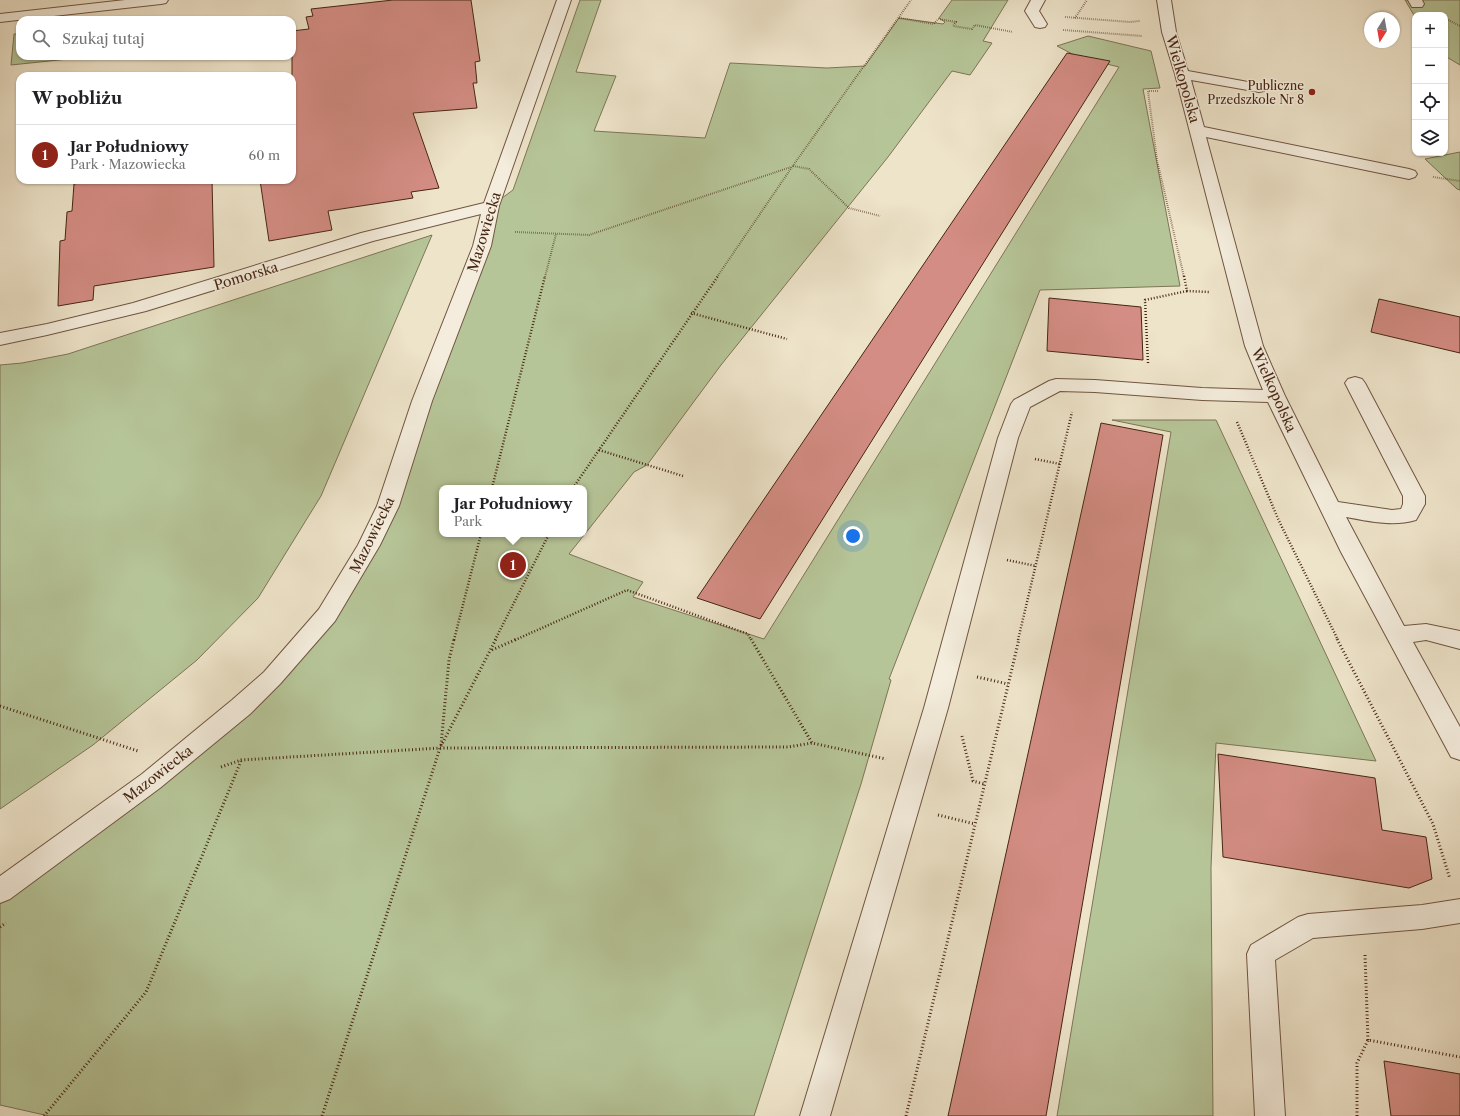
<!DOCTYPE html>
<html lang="pl">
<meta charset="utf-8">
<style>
:root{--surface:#fff;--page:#f2f2f2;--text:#202124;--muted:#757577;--line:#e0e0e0;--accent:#8f2418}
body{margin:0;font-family:"Libre Caslon Text",serif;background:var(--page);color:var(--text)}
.controls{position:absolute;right:12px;top:12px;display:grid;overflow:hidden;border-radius:8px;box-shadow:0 1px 3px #0004}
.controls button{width:36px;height:36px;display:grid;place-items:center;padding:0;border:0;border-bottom:1px solid var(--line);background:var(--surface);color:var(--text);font:20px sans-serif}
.compass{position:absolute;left:1364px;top:12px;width:36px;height:36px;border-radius:50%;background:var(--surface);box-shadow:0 1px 3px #0004;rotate:191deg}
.you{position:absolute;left:853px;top:536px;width:14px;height:14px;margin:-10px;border:3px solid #fff;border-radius:50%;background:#1a73e8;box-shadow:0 0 0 6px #1a73e833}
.badge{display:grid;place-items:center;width:26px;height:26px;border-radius:50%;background:var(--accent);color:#fff;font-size:13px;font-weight:700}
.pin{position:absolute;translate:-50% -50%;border:2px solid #fff;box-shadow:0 1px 4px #0006}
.popup{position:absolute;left:439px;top:485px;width:148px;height:52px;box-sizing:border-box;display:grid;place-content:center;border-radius:8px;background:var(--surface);filter:drop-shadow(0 1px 3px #0005);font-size:13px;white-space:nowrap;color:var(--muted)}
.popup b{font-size:15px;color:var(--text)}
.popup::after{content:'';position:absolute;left:50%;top:100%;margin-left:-8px;border:8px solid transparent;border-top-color:var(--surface)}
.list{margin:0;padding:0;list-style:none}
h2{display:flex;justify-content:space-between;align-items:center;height:52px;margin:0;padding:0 16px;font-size:17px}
h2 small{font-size:13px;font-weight:400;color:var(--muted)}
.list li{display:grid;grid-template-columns:26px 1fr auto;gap:12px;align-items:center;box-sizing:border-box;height:60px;padding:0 16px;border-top:1px solid var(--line)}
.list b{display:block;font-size:15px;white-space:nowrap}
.list p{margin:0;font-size:13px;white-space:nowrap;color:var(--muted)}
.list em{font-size:13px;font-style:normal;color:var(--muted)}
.icon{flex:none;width:22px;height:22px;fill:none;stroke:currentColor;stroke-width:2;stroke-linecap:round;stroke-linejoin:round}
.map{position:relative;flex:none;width:1460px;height:1116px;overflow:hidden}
.search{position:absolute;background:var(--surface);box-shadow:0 1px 3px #0004;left:16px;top:16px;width:280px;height:44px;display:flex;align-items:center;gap:10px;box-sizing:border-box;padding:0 14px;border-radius:12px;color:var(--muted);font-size:15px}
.panel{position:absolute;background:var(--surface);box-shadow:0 1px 3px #0004;left:16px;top:72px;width:280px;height:112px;border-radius:12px}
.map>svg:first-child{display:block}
.green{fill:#b6c598;stroke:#7e7556;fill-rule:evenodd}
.building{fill:#d48d84;stroke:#472513}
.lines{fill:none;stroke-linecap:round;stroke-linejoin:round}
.minor-casing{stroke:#715541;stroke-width:2}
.path-far2{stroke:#472513;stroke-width:2;stroke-dasharray:0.5 1.5;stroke-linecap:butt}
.path-far1{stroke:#472513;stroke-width:2.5;stroke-dasharray:1 2;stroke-linecap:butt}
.path{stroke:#472513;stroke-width:3;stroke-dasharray:1 2.5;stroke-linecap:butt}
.minor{fill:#f4eddd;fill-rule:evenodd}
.poi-dot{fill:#8f2418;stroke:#f4eddd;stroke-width:1.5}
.labels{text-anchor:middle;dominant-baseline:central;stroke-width:3;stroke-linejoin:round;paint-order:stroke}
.far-poi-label{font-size:12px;fill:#472513;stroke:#f4eddd;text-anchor:end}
.street-label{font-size:14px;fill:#472513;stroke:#f4eddd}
</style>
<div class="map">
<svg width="1460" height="1116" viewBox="0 0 1460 1116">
<rect width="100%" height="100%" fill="#eee4ca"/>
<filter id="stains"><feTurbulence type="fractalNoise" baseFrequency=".005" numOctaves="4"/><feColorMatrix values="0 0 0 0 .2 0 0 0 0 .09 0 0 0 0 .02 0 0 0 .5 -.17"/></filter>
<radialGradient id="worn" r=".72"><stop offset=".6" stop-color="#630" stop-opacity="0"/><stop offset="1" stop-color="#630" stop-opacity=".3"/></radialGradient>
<!-- green -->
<g class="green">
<path d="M580,0h21l-25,72 40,4 -22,55 111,7 25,-75 97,5 38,-2 34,-48 44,6 2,-2 -6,-4 13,-18h56l-25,41 9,2 -22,32 -18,-4 -64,86 -167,208 -74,100 -13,7 -65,82 74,28 -10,15 131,42 355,-572 -41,-10 -21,-11 31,-10 63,15 9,37 -17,1 37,197 -140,4 -151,389 2,1 -30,104 -107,332h-705l-49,-11v-214l241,-184 108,-127 142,-374 22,-16zM442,488h142v46h-142z"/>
<path d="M1405,0h55v65l-15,-9v-41h-30v2z"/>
<path d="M14,34h6v22h77l-86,9z"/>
<path d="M1460,152v38l-3,-1 -32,-30z"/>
<path d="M432,235l-111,261 -63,102 -61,62 -104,85 -93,64v-444l22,-2 46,-9z"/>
<path d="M1112,420h104l160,341 -160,-18 -5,125 2,248h-156l114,-684z"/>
</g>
<!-- building -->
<g class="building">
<path d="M393,0h78l9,61 -5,1 2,21h-4l4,25 -64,5 26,75 -28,4 2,6 -85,13 4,19 -63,11 -9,-61h32v-149l17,-2 -3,-12 7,-1 -2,-7z"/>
<path d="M1067,53l43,8 -350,558 -63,-21z"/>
<path d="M80,180h132l2,87 -120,19 -1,14 -35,6 2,-65 5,-1 2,-28 5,-1 2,-27 6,-1z"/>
<path d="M1049,298l92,9 2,53 -96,-9z"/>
<path d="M1379,299l81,18v36l-89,-21z"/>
<path d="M1101,423l62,12 -117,681h-98z"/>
<path d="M1218,754l157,24 7,52 44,7 6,42 -23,9 -186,-31z"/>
<path d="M1384,1061l76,13v42h-69z"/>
</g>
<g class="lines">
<!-- minor casing -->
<g class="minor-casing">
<g id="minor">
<path d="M125,0h43l-2,3 -5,1 -161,18v-8z"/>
<path d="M557,0h14l-72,206 -8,40 -59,155 -33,105 -19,39 -45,76 -55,63 -30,30 -90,74 -150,111 -10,4v-27l142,-102 90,-74 32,-28 55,-63 39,-64 19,-39 35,-105 61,-155 8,-32 -108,27 -227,70 -99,24 -47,10v-12l47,-9 86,-21 228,-70 123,-30z"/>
<path d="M1031,0h14l-6,11 8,13 -2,3 -5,1 -5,-1 -10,-16z"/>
<path d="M1157,0h14l5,32 12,39 71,13 5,1 2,3 -2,3 -5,1 -68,-12 13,47 205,42 6,2 2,3 -2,3 -6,2 -203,-42 57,209 22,50 53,106 54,8 9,-1 2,-5v-8l-58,-113 3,-4 7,-2 7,2 3,4 60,113v8l-9,16c-24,7 -47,1 -70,-3l58,109 22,-2 34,7v18l-34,-9 -13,2 47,85v33l-9,-3 -110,-205 -73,-150 -66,-2 -107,-8 -35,-1 -30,16 -12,31 -70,270 -118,408h-30l124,-408 74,-270 13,-34 3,-4 35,-19 7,-2 39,1 107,8 61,2 -18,-44 -70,-272 -13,-42z"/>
<path d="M1408,0h14l2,4 -2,3h-10z"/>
<path d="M1460,899v24l-38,6 -109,9 -38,22 10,156h-30l-8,-162 4,-9 47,-28 10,-3 114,-9z"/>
</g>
</g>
<!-- path-far2 -->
<g class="path-far2">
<path d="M1065,17l65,5 10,-1"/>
<path d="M899,18l35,6 4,-5 18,3 -3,4 19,3 3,-4 38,7"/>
<path d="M1075,18l12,-18"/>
<path d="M1445,18l15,8"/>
<path d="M1063,30l79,6"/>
<path d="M1158,91h-10l9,69 27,117"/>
<path d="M793,166l16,3 40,39 31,8"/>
<path d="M1433,177l27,4"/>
<path d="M515,232l74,3 202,-68"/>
<path d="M545,277l11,-43"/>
<path d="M717,277l75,-110 119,-167"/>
</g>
<!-- path-far1 -->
<g class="path-far1">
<path d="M1184,276l3,15 23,1"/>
<path d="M691,313l96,26"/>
<path d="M1148,363l-3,-63 42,-9"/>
<path d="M1237,422l42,99 59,119"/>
<path d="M599,450l84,26"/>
<path d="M1035,459l25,5"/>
<path d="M492,488l53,-212"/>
<path d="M573,488l145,-212"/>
<path d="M1007,560l29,6"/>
<path d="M454,640l27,-106"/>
<path d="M495,640l54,-106"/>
<path d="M515,640l112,-50 121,44 3,6"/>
<path d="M1018,640l54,-228"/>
</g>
<!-- path -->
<g class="path">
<path d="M751,639l61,104"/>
<path d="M1337,639l96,185 17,55"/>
<path d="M492,650l25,-11"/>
<path d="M977,677l31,7"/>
<path d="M0,706l138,45"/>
<path d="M962,736l11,45 11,3"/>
<path d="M441,745l8,-85 5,-21"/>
<path d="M221,767l20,-7 199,-12 348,-1 24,-4 74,16"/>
<path d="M938,815l37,9"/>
<path d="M0,927l6,-4"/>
<path d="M1365,955l3,85"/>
<path d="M44,1116l102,-124 95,-231"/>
<path d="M322,1116l118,-368 56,-109"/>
<path d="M906,1116l113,-477"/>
<path d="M1357,1116v-53l11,-23 92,17"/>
</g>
<!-- minor -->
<use href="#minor" class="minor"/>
</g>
<!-- markers -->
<circle class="poi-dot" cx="1312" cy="92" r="4"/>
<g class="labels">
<!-- far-poi labels -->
<g class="far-poi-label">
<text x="1304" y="85">Publiczne<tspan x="1304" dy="14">Przedszkole Nr 8</tspan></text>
</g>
<!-- street labels -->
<g class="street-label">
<text transform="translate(1183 79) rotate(74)">Wielkopolska</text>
<text transform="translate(484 232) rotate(-73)">Mazowiecka</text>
<text transform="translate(246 276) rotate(-17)">Pomorska</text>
<text transform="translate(1274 390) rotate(66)">Wielkopolska</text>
<text transform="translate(372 535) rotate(-64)">Mazowiecka</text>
<text transform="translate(158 774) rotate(-38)">Mazowiecka</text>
</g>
</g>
<rect width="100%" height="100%" filter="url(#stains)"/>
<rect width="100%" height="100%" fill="url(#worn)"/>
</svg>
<div class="controls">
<button>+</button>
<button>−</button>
<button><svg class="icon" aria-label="locate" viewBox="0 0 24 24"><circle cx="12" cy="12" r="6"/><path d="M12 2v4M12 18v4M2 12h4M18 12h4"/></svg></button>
<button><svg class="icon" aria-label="layers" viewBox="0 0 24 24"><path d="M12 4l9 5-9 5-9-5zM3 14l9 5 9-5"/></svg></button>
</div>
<svg class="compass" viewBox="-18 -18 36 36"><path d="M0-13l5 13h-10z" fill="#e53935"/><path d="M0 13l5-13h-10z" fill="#757577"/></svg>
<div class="you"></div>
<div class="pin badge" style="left:513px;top:565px">1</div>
<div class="popup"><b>Jar Południowy</b>Park</div>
<div class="search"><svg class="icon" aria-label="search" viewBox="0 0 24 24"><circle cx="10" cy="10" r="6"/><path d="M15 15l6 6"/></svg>Szukaj tutaj</div>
<section class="panel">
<h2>W pobliżu<small></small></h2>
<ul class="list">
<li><span class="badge">1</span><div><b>Jar Południowy</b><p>Park · Mazowiecka</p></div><em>60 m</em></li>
</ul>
</section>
</div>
